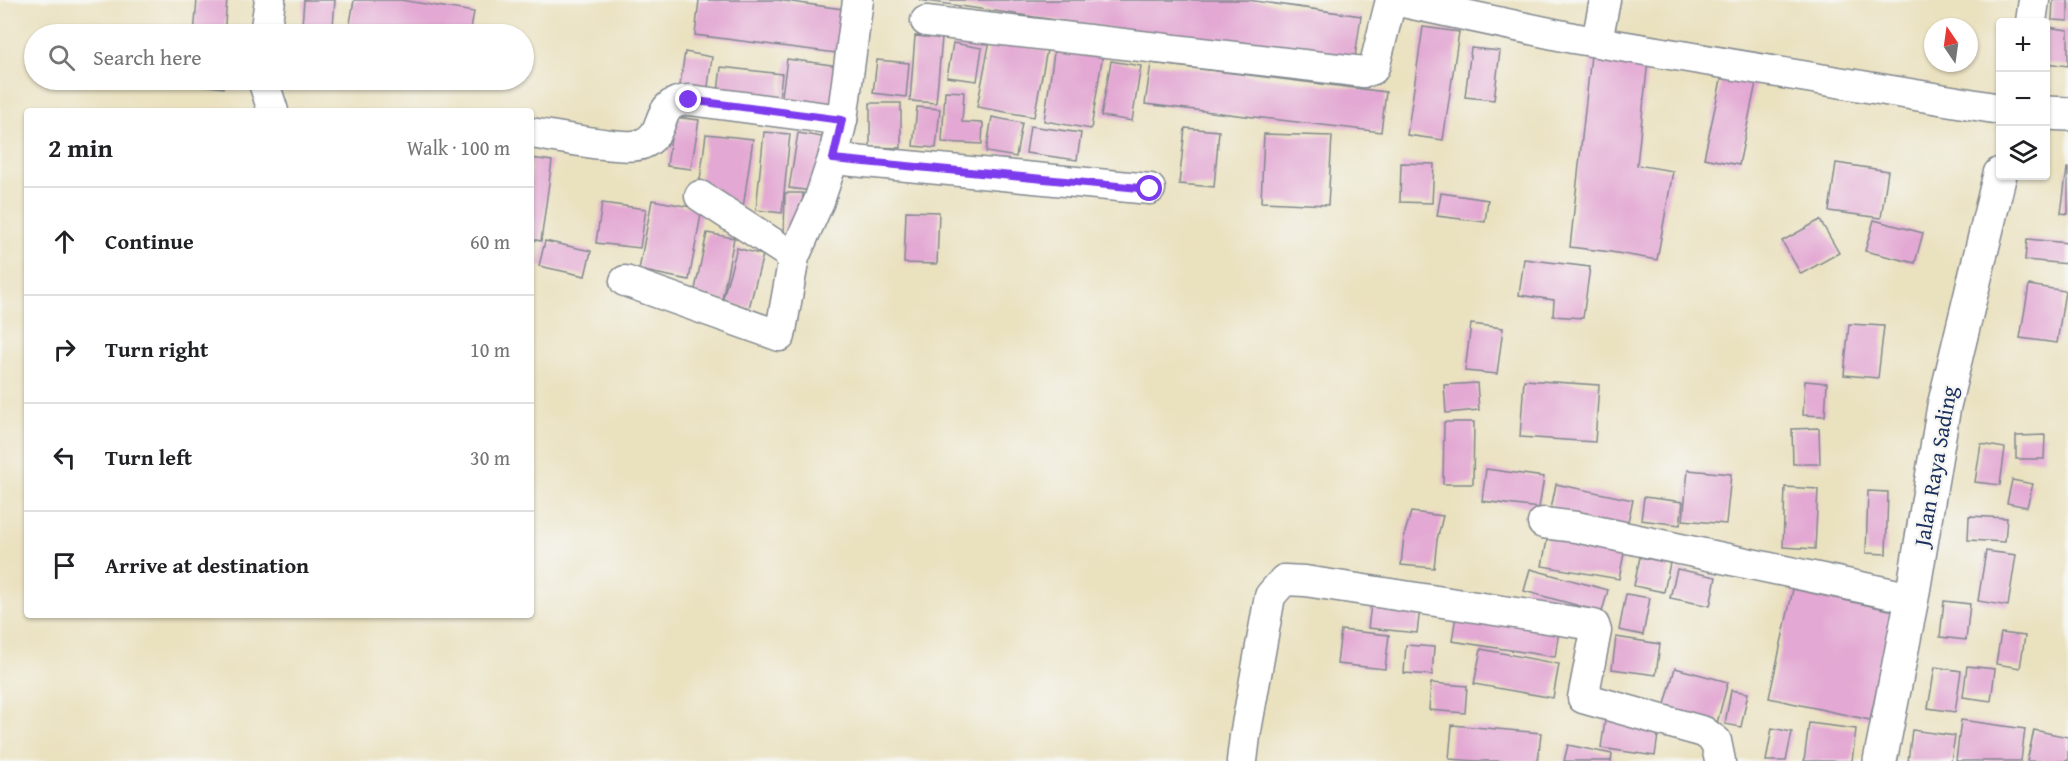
<!DOCTYPE html>
<meta charset="utf-8">
<style>
:root{--surface:#fff;--page:#f2f2f2;--text:#202124;--muted:#757577;--line:#e0e0e0}
body{margin:0;font-family:"Gentium Book Plus",serif;background:var(--page);color:var(--text)}
.controls{position:absolute;right:18px;top:18px;display:grid;overflow:hidden;border-radius:6px;box-shadow:0 2px 4px #0004}
.controls button{width:54px;height:54px;display:grid;place-items:center;padding:0;border:0;border-bottom:2px solid var(--line);background:var(--surface);color:var(--text);font:30px sans-serif}
.compass{position:absolute;left:1924px;top:18px;width:54px;height:54px;border-radius:50%;background:var(--surface);box-shadow:0 2px 4px #0004;rotate:347deg}
.stop{position:absolute;width:18px;height:18px;margin:-14px;border:4px solid #7c3aed;border-radius:50%;background:#fff}
.stop.end{background:#7c3aed;border-color:#fff;box-shadow:0 2px 6px #0008}
.list{margin:0;padding:0;list-style:none}
h2{display:flex;justify-content:space-between;align-items:center;height:78px;margin:0;padding:0 24px;font-size:26px}
h2 small{font-size:20px;font-weight:400;color:var(--muted)}
.list li{display:grid;grid-template-columns:39px 1fr auto;gap:18px;align-items:center;box-sizing:border-box;height:108px;padding:0 24px;border-top:2px solid var(--line)}
.list b{display:block;font-size:22px;white-space:nowrap}
.list em{font-size:20px;font-style:normal;color:var(--muted)}
.icon{flex:none;width:33px;height:33px;fill:none;stroke:currentColor;stroke-width:2;stroke-linecap:round;stroke-linejoin:round}
.map{position:relative;flex:none;width:2068px;height:761px;overflow:hidden}
.search{position:absolute;background:var(--surface);box-shadow:0 2px 4px #0004;left:24px;top:24px;width:510px;height:66px;display:flex;align-items:center;gap:15px;box-sizing:border-box;padding:0 21px;border-radius:33px;color:var(--muted);font-size:22px}
.panel{position:absolute;background:var(--surface);box-shadow:0 2px 4px #0004;left:24px;top:108px;width:510px;height:510px;border-radius:6px}
.map>svg:first-child{display:block}
.building{fill:#e3a8d3}
.lines{fill:none;stroke-linecap:round;stroke-linejoin:round}
.minor-casing{stroke:#82888e;stroke-width:33}
.tertiary-casing{stroke:#82888e;stroke-width:36}
.minor{stroke:#fff;stroke-width:30}
.tertiary{stroke:#fff;stroke-width:33}
.route{stroke:#7c3aed;stroke-width:8}
.labels{text-anchor:middle;dominant-baseline:central;stroke-width:5;stroke-linejoin:round;paint-order:stroke}
.street-label{font-size:22px;fill:#1b2f5e;stroke:#f6f6f2}
</style>
<div class="map">
<svg width="2068" height="761" viewBox="0 0 2068 761">
<rect width="100%" height="100%" fill="#f6f6f2"/>
<filter id="ink" filterUnits="userSpaceOnUse"><feTurbulence type="fractalNoise" baseFrequency=".0167" numOctaves="2"/><feDisplacementMap in="SourceGraphic" scale="12" xChannelSelector="R" yChannelSelector="G"/><feConvolveMatrix kernelMatrix="1 2 1 2 8 2 1 2 1" color-interpolation-filters="sRGB"/></filter>
<filter id="wash" filterUnits="userSpaceOnUse"><feTurbulence type="fractalNoise" baseFrequency=".008" numOctaves="4" result="noise"/><feDisplacementMap in="SourceGraphic" scale="24" xChannelSelector="R" yChannelSelector="G"/><feGaussianBlur stdDeviation="1.35" result="paint"/><feColorMatrix in="noise" values="0 0 0 0 0 0 0 0 0 0 0 0 0 0 0 0 0 1.4 0 .05"/><feComposite in="paint" operator="in"/></filter>
<g filter="url(#wash)">
<rect width="100%" height="100%" fill="#eae1bf"/>
<g id="blocks">
<!-- building -->
<g class="building">
<path d="M197,0h30l-3,34h-30z"/>
<path d="M304,0h31l-2,27 -31,-2z"/>
<path d="M354,0h47l73,12 -4,22h-86l-35,-5z"/>
<path d="M699,0h78l73,10 -6,44 -149,-19z"/>
<path d="M919,0h329l113,16 -7,48z"/>
<path d="M2053,0h15v21l-16,-1z"/>
<path d="M1423,27l36,5 -16,108 -36,-5z"/>
<path d="M2046,27l22,3v36l-22,-3z"/>
<path d="M915,36l27,2 -6,65 -26,-2z"/>
<path d="M990,40l57,10 -13,67 -57,-10z"/>
<path d="M953,43l29,5 -5,33 -30,-4z"/>
<path d="M1055,46l48,7 -12,76 -47,-8z"/>
<path d="M1471,48l29,3 -6,49 -29,-3z"/>
<path d="M685,52l27,5 -6,44 -28,-4z"/>
<path d="M1591,55l57,5 -11,105 36,6 -16,89 -46,-8 -41,-5z"/>
<path d="M787,59l52,7 -5,43 -53,-6z"/>
<path d="M877,60l32,3 -3,34 -33,-4z"/>
<path d="M1111,61l30,5 -9,55 -31,-5z"/>
<path d="M1151,63l235,29 -5,40 -236,-28z"/>
<path d="M1724,66l34,7 -19,92 -35,-7z"/>
<path d="M721,67l61,7 -4,33 -61,-7z"/>
<path d="M194,80h31l-2,8 -30,-4z"/>
<path d="M945,91l19,1 -2,30 21,1 -1,21 -40,-2z"/>
<path d="M870,103h31v45l-31,-1z"/>
<path d="M917,107l23,2 -4,39 -23,-2z"/>
<path d="M674,117l25,3 -8,49 -24,-3z"/>
<path d="M992,117l30,6 -6,34 -30,-5z"/>
<path d="M1030,126l51,7 -4,27 -51,-7z"/>
<path d="M1185,128l34,3 -5,56 -35,-3z"/>
<path d="M764,132l26,2 -8,79 -26,-3z"/>
<path d="M798,133l30,5 -8,54 -31,-4z"/>
<path d="M706,134l47,5 -10,69 -43,-28z"/>
<path d="M1264,134l68,2 -4,69 -67,-3z"/>
<path d="M531,158l21,3 -11,80 -10,-2z"/>
<path d="M1401,163l33,1 -2,39 -32,-1z"/>
<path d="M1836,163l52,8 -7,47 -52,-7z"/>
<path d="M2067,168h1v46l-7,-1z"/>
<path d="M785,193h18l-1,41 -18,-1z"/>
<path d="M1441,193l47,7 -3,22 -48,-6z"/>
<path d="M652,200l50,9 -13,71 -50,-10z"/>
<path d="M602,203l44,6 -6,39 -44,-5z"/>
<path d="M906,211l33,1 -2,52 -33,-1z"/>
<path d="M1820,220l19,33 -38,21 -19,-33z"/>
<path d="M1874,220l49,13 -8,30 -50,-12z"/>
<path d="M707,233l27,5 -12,62 -28,-6z"/>
<path d="M2027,239l41,4v21l-43,-4z"/>
<path d="M545,241l46,10 -6,25 -46,-10z"/>
<path d="M737,248l26,7 -14,53 -27,-7z"/>
<path d="M1524,259l66,8 -7,51 -30,-2 1,-16 -35,-5z"/>
<path d="M2029,285l36,6 -8,52 -37,-5z"/>
<path d="M1471,324l32,4 -6,46 -32,-3z"/>
<path d="M1849,324l35,2 -6,52 -34,-3z"/>
<path d="M1524,380l75,5 -4,57 -75,-5z"/>
<path d="M1805,381l22,2 -2,33 -22,-1z"/>
<path d="M1477,383l2,27 -33,3 -2,-28z"/>
<path d="M1444,422h30l-1,62h-30z"/>
<path d="M1819,428l1,36h-27l-1,-35z"/>
<path d="M2045,435l-1,24h-28v-23z"/>
<path d="M1981,444l24,4 -5,37 -25,-3z"/>
<path d="M1486,469l58,8 -5,31 -57,-7z"/>
<path d="M1688,470l43,4 -5,50 -43,-4z"/>
<path d="M2012,480l21,4 -6,23 -20,-4z"/>
<path d="M1556,484l77,16 -7,30 -76,-16z"/>
<path d="M1785,487l33,2 -3,60 -32,-2z"/>
<path d="M1868,491l20,1 -2,62 -20,-1z"/>
<path d="M1644,497l39,5 -3,23 -39,-5z"/>
<path d="M1411,512l32,4 -6,24 -3,28 -33,-3 3,-29z"/>
<path d="M1969,516l38,2 -2,24 -37,-2z"/>
<path d="M1549,530l77,13 -7,36 -77,-13z"/>
<path d="M1986,551l30,4 -8,51 -30,-5z"/>
<path d="M1640,557l30,6 -6,29 -30,-6z"/>
<path d="M1530,569l78,21 -6,22 -78,-21z"/>
<path d="M1677,569l39,8 -6,29 -40,-8z"/>
<path d="M1793,589l101,22 -24,109 -101,-22z"/>
<path d="M1626,594l24,4 -7,37 -24,-5z"/>
<path d="M1372,597l49,3 -4,33 -49,-5z"/>
<path d="M1944,601l26,3 -4,36 -26,-3z"/>
<path d="M1457,609l103,15 -5,33 -103,-16z"/>
<path d="M1341,630l48,5 -4,34 -48,-5z"/>
<path d="M2001,633l24,3 -5,32 -24,-4z"/>
<path d="M1616,637l44,7 -4,31 -44,-6z"/>
<path d="M1406,645l28,2 -2,28 -28,-2z"/>
<path d="M1481,649l78,15 -6,34 -79,-14z"/>
<path d="M1967,666l28,3 -4,32 -28,-4z"/>
<path d="M1935,667l26,4 -6,41 -27,-4z"/>
<path d="M1675,668l53,14 -11,41 -53,-15z"/>
<path d="M1431,683l36,3 -2,27 -36,-3z"/>
<path d="M1731,690l17,3 -7,34 -16,-3z"/>
<path d="M1606,713l54,8 -5,35 -54,-8z"/>
<path d="M1961,720l64,9 -4,32h-65z"/>
<path d="M1809,723l47,6 -4,32h-48z"/>
<path d="M1452,725l89,8 -3,28h-61l-28,-2z"/>
<path d="M1772,728l20,4 -6,29h-20z"/>
<path d="M1912,730l43,6 -4,25h-43z"/>
<path d="M2034,730l34,7v24h-41z"/>
<path d="M1568,745l44,9 -1,7h-47z"/>
</g>
</g>
</g>
<g filter="url(#ink)">
<use href="#blocks" fill-opacity="0" stroke="#82888e" stroke-width="1.5"/>
<g class="lines">
<!-- minor casing -->
<g class="minor-casing">
<g id="minor">
<path d="M1394,0l179,38 427,71"/>
<path d="M926,21l438,51 9,-3 2,-5 16,-64"/>
<path d="M2031,22l3,-22"/>
<path d="M265,34l5,-34"/>
<path d="M1597,41l8,-41"/>
<path d="M263,80l10,31"/>
<path d="M531,133c21,3 96,18 111,11 28,-11 9,-42 47,-44l153,20"/>
<path d="M833,159l317,30"/>
<path d="M700,196l94,61"/>
<path d="M625,281l155,55 14,-79 25,-56 14,-42 9,-39 16,-120"/>
<path d="M1543,523l33,4 336,71"/>
<path d="M1242,761l3,-25 25,-140 14,-16 21,1 289,44 2,6 -13,67 121,34 12,9 4,20"/>
</g>
</g>
<!-- tertiary casing -->
<g class="tertiary-casing">
<g id="tertiary">
<path d="M2046,113l22,1"/>
<path d="M1880,761l32,-163 32,-192 56,-232"/>
</g>
</g>
<!-- minor -->
<use href="#minor" class="minor"/>
<!-- tertiary -->
<use href="#tertiary" class="tertiary"/>
</g>
</g>
<g class="lines" filter="url(#ink)">
<!-- route -->
<path class="route" d="M689,100l153,20 -9,39 317,30"/>
</g>
<g class="labels">
<!-- street labels -->
<g class="street-label">
<text transform="translate(1935 466) rotate(-80)">Jalan Raya Sading</text>
</g>
</g>
</svg>
<div class="controls">
<button>+</button>
<button>−</button>
<button><svg class="icon" aria-label="layers" viewBox="0 0 24 24"><path d="M12 4l9 5-9 5-9-5zM3 14l9 5 9-5"/></svg></button>
</div>
<svg class="compass" viewBox="-18 -18 36 36"><path d="M0-13l5 13h-10z" fill="#e53935"/><path d="M0 13l5-13h-10z" fill="#757577"/></svg>
<div class="stop" style="left:1150px;top:189px"></div>
<div class="stop end" style="left:689px;top:100px"></div>
<div class="search"><svg class="icon" aria-label="search" viewBox="0 0 24 24"><circle cx="10" cy="10" r="6"/><path d="M15 15l6 6"/></svg>Search here</div>
<section class="panel">
<h2>2 min<small>Walk · 100 m</small></h2>
<ul class="list">
<li><svg class="icon" aria-label="ahead" viewBox="0 0 24 24"><path d="M12 20V5M6 11l6-6 6 6"/></svg><div><b>Continue</b></div><em>60 m</em></li>
<li><svg class="icon" aria-label="right" viewBox="0 0 24 24"><path d="M7 20v-9h11M14 6l5 5-5 5"/></svg><div><b>Turn right</b></div><em>10 m</em></li>
<li><svg class="icon" aria-label="left" viewBox="0 0 24 24"><path d="M17 20v-9H6M10 6l-5 5 5 5"/></svg><div><b>Turn left</b></div><em>30 m</em></li>
<li><svg class="icon" aria-label="arrive" viewBox="0 0 24 24"><path d="M6 21V4h12l-3 4 3 4H6"/></svg><div><b>Arrive at destination</b></div></li>
</ul>
</section>
</div>
